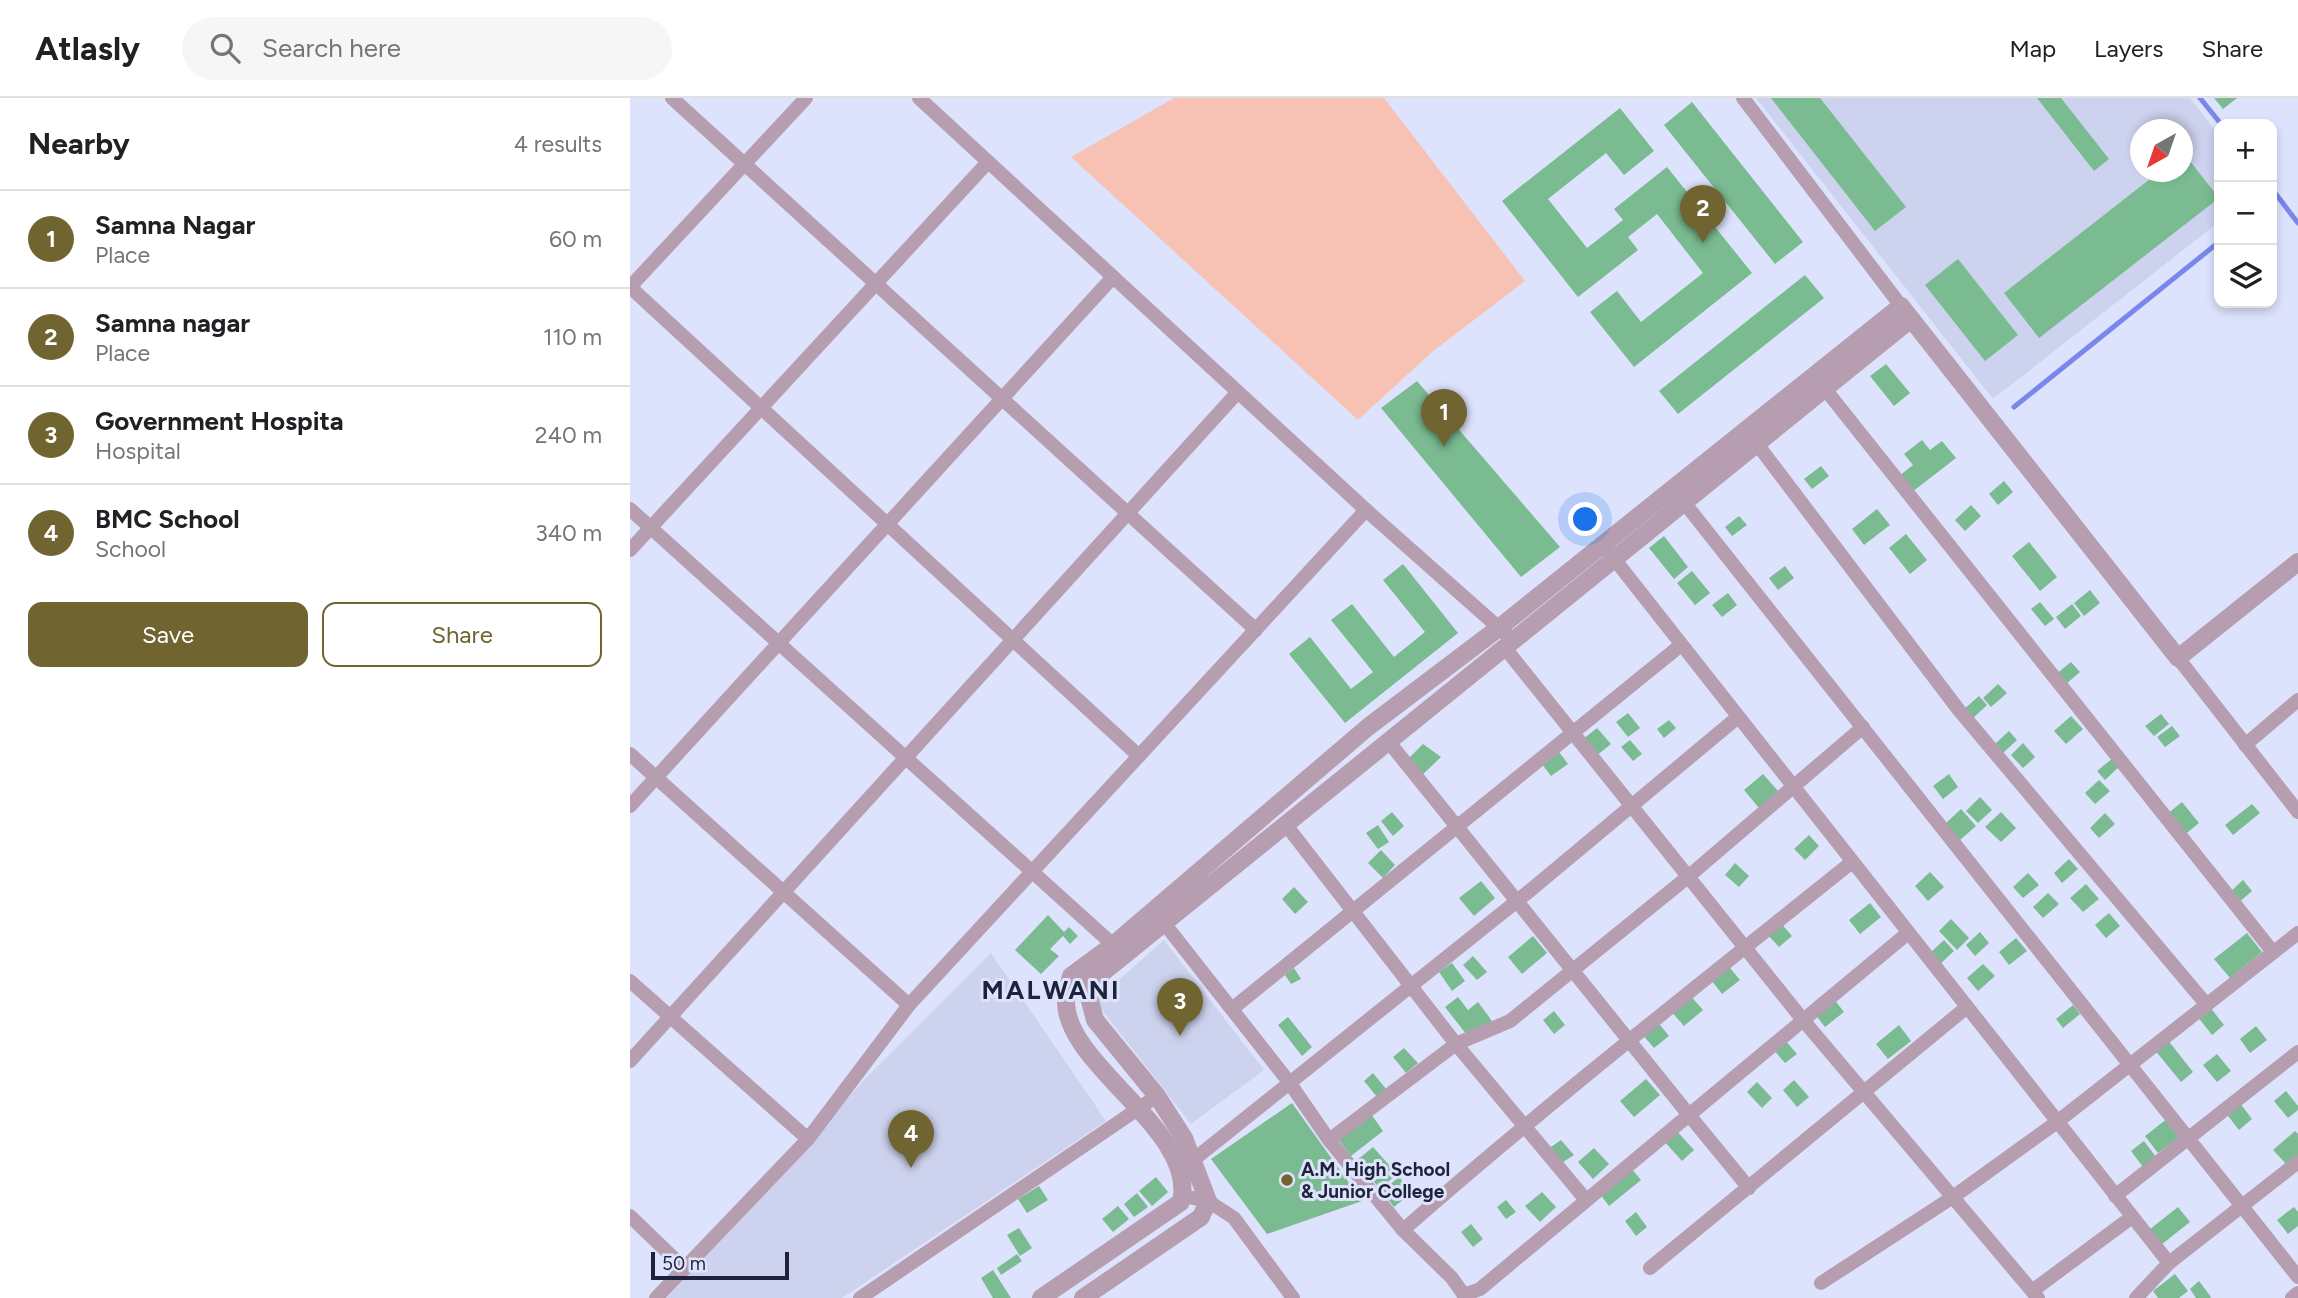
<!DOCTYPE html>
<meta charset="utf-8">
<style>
:root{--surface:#fff;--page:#f6f6f6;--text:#202124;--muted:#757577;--line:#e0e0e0;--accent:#706431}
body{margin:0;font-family:Figtree,sans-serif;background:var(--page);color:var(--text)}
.controls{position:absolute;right:21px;top:21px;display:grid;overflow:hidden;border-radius:14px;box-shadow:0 4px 10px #0003}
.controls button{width:63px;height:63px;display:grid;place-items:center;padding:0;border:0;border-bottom:2px solid var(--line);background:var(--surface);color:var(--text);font:35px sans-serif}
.compass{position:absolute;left:1500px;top:21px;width:63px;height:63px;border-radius:50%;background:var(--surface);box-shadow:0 4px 10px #0003;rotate:220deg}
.scale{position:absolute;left:21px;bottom:18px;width:138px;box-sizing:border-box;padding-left:7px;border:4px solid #1f233a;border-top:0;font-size:19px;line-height:24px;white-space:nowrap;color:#1f233a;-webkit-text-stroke:5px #dee3fd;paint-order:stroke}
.you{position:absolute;left:956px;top:422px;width:24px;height:24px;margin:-18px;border:5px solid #fff;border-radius:50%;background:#1a73e8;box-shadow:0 0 0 10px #1a73e833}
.badge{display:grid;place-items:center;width:46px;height:46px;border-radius:50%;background:var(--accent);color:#fff;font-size:23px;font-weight:700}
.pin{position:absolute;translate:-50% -58px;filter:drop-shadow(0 2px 4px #0008)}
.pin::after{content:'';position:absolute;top:37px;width:24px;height:21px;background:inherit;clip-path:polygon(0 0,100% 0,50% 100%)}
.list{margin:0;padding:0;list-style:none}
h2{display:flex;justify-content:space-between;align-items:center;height:91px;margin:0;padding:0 28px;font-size:30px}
h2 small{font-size:23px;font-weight:400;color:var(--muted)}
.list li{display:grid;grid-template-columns:46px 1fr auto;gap:21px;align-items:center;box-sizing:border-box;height:98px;padding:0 28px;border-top:2px solid var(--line)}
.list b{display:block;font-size:26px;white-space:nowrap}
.list p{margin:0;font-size:23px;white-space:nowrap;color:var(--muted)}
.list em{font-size:23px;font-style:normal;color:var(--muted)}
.actions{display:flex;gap:14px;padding:21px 28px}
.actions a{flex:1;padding:16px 0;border:2px solid var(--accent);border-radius:14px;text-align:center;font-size:24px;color:var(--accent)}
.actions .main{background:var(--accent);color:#fff}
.icon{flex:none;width:38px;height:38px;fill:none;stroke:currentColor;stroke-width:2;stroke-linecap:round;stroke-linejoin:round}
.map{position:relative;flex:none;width:1668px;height:1200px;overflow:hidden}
header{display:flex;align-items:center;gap:42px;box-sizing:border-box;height:98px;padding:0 35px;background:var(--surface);border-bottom:2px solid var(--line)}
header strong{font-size:33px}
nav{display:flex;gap:38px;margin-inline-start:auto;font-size:24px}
.search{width:490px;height:63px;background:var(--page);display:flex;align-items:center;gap:18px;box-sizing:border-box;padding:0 24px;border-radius:38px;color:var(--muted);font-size:26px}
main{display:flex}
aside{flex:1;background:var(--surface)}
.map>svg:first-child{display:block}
.built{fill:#cdd3ee;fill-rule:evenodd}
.green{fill:#f7c2b3}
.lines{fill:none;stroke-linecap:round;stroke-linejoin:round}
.stream{stroke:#7986ea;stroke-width:5}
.building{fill:#7abb92}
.minor{stroke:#b79db0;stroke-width:14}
.tertiary{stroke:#b79db0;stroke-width:18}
.poi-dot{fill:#706431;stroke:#dee3fd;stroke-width:2.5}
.labels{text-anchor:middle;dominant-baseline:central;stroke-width:6;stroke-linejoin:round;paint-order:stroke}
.poi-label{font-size:19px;font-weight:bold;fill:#1f233a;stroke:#dee3fd;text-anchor:start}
.district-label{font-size:26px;font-weight:bold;letter-spacing:2px;fill:#1f233a;stroke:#dee3fd}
</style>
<header>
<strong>Atlasly</strong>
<div class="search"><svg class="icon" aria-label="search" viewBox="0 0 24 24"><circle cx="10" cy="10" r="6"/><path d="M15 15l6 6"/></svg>Search here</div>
<nav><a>Map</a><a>Layers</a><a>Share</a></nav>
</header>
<main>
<aside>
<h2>Nearby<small>4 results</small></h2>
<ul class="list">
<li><span class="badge">1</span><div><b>Samna Nagar</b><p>Place</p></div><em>60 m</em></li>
<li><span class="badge">2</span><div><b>Samna nagar</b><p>Place</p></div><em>110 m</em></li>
<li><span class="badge">3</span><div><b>Government Hospita</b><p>Hospital</p></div><em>240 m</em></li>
<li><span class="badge">4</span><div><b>BMC School</b><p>School</p></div><em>340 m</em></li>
</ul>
<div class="actions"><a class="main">Save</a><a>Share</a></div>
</aside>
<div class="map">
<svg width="1668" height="1200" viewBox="0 0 1668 1200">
<rect width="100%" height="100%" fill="#dee3fd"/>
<!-- built -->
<g class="built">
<path d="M1126,0h434l29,37v87l-226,177zM1510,32h42v42h-42z"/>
<path d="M534,842l100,130 -73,54 -96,-123z"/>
<path d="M361,855l115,168 -264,177h-175l199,-220z"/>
</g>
<!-- green -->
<path class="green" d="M544,0h210l141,183 -93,71 -74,68 -287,-263z"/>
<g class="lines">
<!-- stream -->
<g class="stream">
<path d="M1570,0l21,26"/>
<path d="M1642,91l26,34"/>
<path d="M1384,309l205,-165"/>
</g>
</g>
<!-- building -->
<g class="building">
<path d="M1141,0h49l86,109 -31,24z"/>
<path d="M1407,0h24l48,61 -15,12z"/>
<path d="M1584,0h23l-14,11z"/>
<path d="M1062,4l111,140 -28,22 -111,-139z"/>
<path d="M990,10l34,43 -30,24 -18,-22 -58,46 39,49 36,-28 -9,-11 53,-42 85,106 -118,94 -44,-55 27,-21 24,31 62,-49 -46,-59 -29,23 10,13 -60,47 -76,-96z"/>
<path d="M1552,53l37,47 -180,140 -35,-45 155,-121h23z"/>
<path d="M1328,161l60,76 -33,26 -60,-76z"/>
<path d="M1175,177l19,23 -146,116 -19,-23z"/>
<path d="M1256,266l24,29 -16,13 -24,-30z"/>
<path d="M787,283l143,166 -39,30 -140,-169z"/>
<path d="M1292,342l8,10 12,-9 14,17 -44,34 -13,-16 14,-11 -9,-11z"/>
<path d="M1191,368l8,10 -17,13 -8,-10z"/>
<path d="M1374,383l9,11 -15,13 -9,-11z"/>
<path d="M1341,407l10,11 -16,15 -10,-11z"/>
<path d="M1247,411l13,16 -26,20 -12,-16z"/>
<path d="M1109,418l8,9 -15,11 -7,-9z"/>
<path d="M1276,436l21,26 -17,14 -21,-26z"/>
<path d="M1034,438l24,31 -14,12 -25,-31z"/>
<path d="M1399,444l28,35 -17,14 -28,-35z"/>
<path d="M773,466l55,69 -113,90 -56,-69 21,-17 41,52 22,-17 -42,-52 21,-16 42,53 31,-25 -42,-52z"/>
<path d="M1155,468l9,12 -16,12 -9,-12z"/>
<path d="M1062,473l18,22 -15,12 -18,-22z"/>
<path d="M1460,492l10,13 -16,13 -10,-13z"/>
<path d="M1098,495l9,12 -15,12 -10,-12z"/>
<path d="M1410,504l14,17 -9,7 -14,-17z"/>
<path d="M1442,506l9,12 -16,13 -9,-12z"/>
<path d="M1441,564l9,10 -15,13 -9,-11z"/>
<path d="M1368,586l9,9 -16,14 -8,-9z"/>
<path d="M1349,598l8,9 -16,15 -8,-10z"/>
<path d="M998,615l12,15 -12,9 -12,-15z"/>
<path d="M1531,616l8,10 -15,12 -9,-10z"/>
<path d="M1441,618l12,13 -17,15 -12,-13z"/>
<path d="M1039,622l7,8 -12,10 -7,-9z"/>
<path d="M1542,628l8,10 -15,11 -8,-10z"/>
<path d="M967,630l14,16 -15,12 -14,-16z"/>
<path d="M1379,633l8,9 -14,13 -8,-9z"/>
<path d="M1000,642l12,14 -9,7 -12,-14z"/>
<path d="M1393,645l12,14 -12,11 -12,-13z"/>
<path d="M793,646l18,13 -22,21 -13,-17z"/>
<path d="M926,650l12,16 -17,12 -12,-16z"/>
<path d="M1483,660l7,8 -15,14 -8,-9z"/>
<path d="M1133,676l15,17 -19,17 -15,-18z"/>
<path d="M1319,676l9,13 -15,12 -10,-13z"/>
<path d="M1469,682l11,11 -15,13 -10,-11z"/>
<path d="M1350,699l12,13 -14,13 -12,-12z"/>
<path d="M1552,704l17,21 -16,13 -17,-21z"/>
<path d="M1622,706l8,9 -27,22 -8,-10z"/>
<path d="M1331,711l15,17 -16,14 -14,-17z"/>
<path d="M762,714l12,14 -11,10 -12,-15z"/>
<path d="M1371,714l15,16 -15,14 -16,-15z"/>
<path d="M1475,715l10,11 -16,14 -9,-10z"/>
<path d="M748,727l11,17 -11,7 -12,-16z"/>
<path d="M1179,737l10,11 -14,14 -11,-11z"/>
<path d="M751,752l14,15 -12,13 -15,-15z"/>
<path d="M1439,761l9,10 -16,14 -8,-10z"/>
<path d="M1105,765l14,13 -10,11 -14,-12z"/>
<path d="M1300,774l14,15 -16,14 -13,-15z"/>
<path d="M1398,775l11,12 -16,13 -10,-11z"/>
<path d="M1613,782l9,11 -15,13 -9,-10z"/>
<path d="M851,783l14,17 -21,18 -15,-18z"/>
<path d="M1456,786l13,15 -16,13 -13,-14z"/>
<path d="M664,789l14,15 -13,12 -13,-15z"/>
<path d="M1418,795l11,11 -16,14 -10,-11z"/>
<path d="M1240,805l11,14 -21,17 -11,-14z"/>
<path d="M1479,815l11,13 -14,12 -11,-13z"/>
<path d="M418,817l16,17 5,-5 9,9 -8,8 -7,-8 -13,13 9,7 -18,18 -26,-24z"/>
<path d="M1321,821l18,19 -12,12 -18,-19z"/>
<path d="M1149,823l13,15 -13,11 -13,-14z"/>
<path d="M1350,834l9,11 -14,13 -9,-11z"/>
<path d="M1617,835l15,19 -32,26 -16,-19z"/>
<path d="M903,838l14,17 -25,21 -14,-17z"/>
<path d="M1386,840l11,13 -18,14 -10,-13z"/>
<path d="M1314,842l10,11 -15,14 -10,-11z"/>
<path d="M843,858l14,16 -10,8 -14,-15z"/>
<path d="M822,865l13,18 -13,10 -13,-19z"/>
<path d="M1096,865l14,17 -18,14 -14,-18z"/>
<path d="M1353,866l12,12 -17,15 -11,-13z"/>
<path d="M664,870l7,11 -10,5 -6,-9z"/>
<path d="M1059,896l14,16 -19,16 -14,-16z"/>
<path d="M1200,896l14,18 -19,15 -14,-18z"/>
<path d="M828,899l10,13 10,-8 14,19 -22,18 -25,-32z"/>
<path d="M1443,907l7,9 -17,14 -7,-9z"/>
<path d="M1580,909l14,18 -12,10 -15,-19z"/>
<path d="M924,913l11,14 -11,9 -11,-14z"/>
<path d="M658,919l24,30 -10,9 -24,-31z"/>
<path d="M1026,922l13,16 -15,12 -13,-15z"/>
<path d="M1269,927l12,16 -23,18 -12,-15z"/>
<path d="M1626,928l11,14 -17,13 -10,-14z"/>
<path d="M1154,941l13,15 -12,9 -13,-15z"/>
<path d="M1537,941l26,33 -12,10 -27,-33z"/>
<path d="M774,950l14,15 -12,10 -13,-16z"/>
<path d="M1587,956l14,17 -14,11 -14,-17z"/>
<path d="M743,975l14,17 -9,8 -14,-17z"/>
<path d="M1016,981l14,16 -26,22 -14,-16z"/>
<path d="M1164,982l15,17 -12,10 -14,-17z"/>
<path d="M1127,984l15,16 -10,10 -15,-16z"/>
<path d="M1656,993l12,15v4l-10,8 -14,-17z"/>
<path d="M1609,1004l13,17 -13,11 -14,-18z"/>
<path d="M662,1005l70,98 -95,33 -56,-75z"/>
<path d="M741,1016l12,17 -32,25 -13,-17z"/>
<path d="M1538,1020l14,17 -24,18 -13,-17z"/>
<path d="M1045,1031l19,21 -12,11 -19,-21z"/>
<path d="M1665,1033l3,3v23l-10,9 -15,-16z"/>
<path d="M931,1042l13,15 -14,9 -12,-15z"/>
<path d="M1514,1043l12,16 -13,10 -12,-16z"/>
<path d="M743,1049l24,27 -17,15 -24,-28z"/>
<path d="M964,1050l15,16 -16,15 -15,-17z"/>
<path d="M1001,1070l10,12 -32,26 -9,-12z"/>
<path d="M526,1079l12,15 -16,14 -13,-15z"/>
<path d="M769,1079l13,15 -18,15 -12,-16z"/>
<path d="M409,1088l9,14 -21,13 -9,-14z"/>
<path d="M912,1094l14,15 -16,15 -15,-16z"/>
<path d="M507,1095l11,14 -14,10 -10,-13z"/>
<path d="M876,1102l10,12 -10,7 -9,-12z"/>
<path d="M488,1108l11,13 -16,13 -11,-13z"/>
<path d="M1548,1109l12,15 -33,26 -12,-15z"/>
<path d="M1664,1109l4,5v14l-10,8 -11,-14z"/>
<path d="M1006,1114l11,15 -11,9 -11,-15z"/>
<path d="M841,1126l12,15 -10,8 -12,-15z"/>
<path d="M389,1130l13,20 -12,8 -13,-21z"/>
<path d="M387,1156l5,7 -21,14 -4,-7z"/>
<path d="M363,1172l18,28h-18l-12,-20z"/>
<path d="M1545,1176l13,17 -9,7h-21l-5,-7z"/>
<path d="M1569,1183l12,16 -1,1h-14l-6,-9z"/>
</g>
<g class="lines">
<!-- minor -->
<g class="minor">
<path d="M42,0l584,532"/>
<path d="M289,0l447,412 141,125"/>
<path d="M1113,0l158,208"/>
<path d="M0,189l509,469"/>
<path d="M0,189l176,-189"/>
<path d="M1195,291l448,563"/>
<path d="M1127,346l201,265 248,295"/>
<path d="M1049,398l619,781"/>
<path d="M0,411l490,442"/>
<path d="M0,452l358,-388"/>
<path d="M978,453l561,712"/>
<path d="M875,550l298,372 235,278"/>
<path d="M1548,560l120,154"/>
<path d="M758,643c101,125 201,250 301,374l-209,174 -16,6 -12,-17 -49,-48c146,-128 298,-247 449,-368"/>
<path d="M1615,647l53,-45"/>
<path d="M0,656l279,251"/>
<path d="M0,708l483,-529"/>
<path d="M656,727l170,219 130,156"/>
<path d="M534,825l125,159 40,58"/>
<path d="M0,883l178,158"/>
<path d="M602,911l449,-364"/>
<path d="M0,963l608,-669"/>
<path d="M562,1063l335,-268 211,-176"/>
<path d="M1119,1090l-60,-73 219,-182"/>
<path d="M553,1098l25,5 26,17 59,80"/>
<path d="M1485,1098l183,-144"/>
<path d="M0,1118l55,53"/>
<path d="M773,1132l-74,-90 127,-96 54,-23 179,-145 174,-149"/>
<path d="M1020,1170l317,-261"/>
<path d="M1191,1185l132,-86 104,-75 241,-189"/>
<path d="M1402,1193l100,-74"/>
<path d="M26,1200l152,-159 101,-134 457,-495"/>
<path d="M230,1200l297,-202"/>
<path d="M1506,1200l33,-35 129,-101"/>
<path d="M1662,1200l6,-5"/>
</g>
<!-- tertiary -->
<g class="tertiary">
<path d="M411,1200l140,-96c17,-71 -115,-136 -115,-200 0,-8 3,-18 5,-26l42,-31 255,-218 132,-100 401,-321 277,352 120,-96"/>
<path d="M453,1200l118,-81 7,-16 -24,-63 -27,-42 -62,-76 -9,-34 825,-667"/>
</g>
</g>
<!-- markers -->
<circle class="poi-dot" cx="657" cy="1082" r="7"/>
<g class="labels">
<!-- poi labels -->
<g class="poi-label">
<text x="671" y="1071">A.M. High School<tspan x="671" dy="22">&amp; Junior College</tspan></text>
</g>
<!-- district labels -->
<g class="district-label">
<text x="421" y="892">MALWANI</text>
</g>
</g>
</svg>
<div class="controls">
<button>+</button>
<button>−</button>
<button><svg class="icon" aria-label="layers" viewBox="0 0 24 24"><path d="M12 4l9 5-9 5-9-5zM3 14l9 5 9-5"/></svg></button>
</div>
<svg class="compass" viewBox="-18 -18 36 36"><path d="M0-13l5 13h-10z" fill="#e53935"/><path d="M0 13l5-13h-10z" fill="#757577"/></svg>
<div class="scale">50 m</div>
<div class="you"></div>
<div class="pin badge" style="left:814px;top:349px">1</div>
<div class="pin badge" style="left:1073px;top:145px">2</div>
<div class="pin badge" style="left:550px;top:938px">3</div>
<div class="pin badge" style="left:281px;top:1070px">4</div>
</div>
</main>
